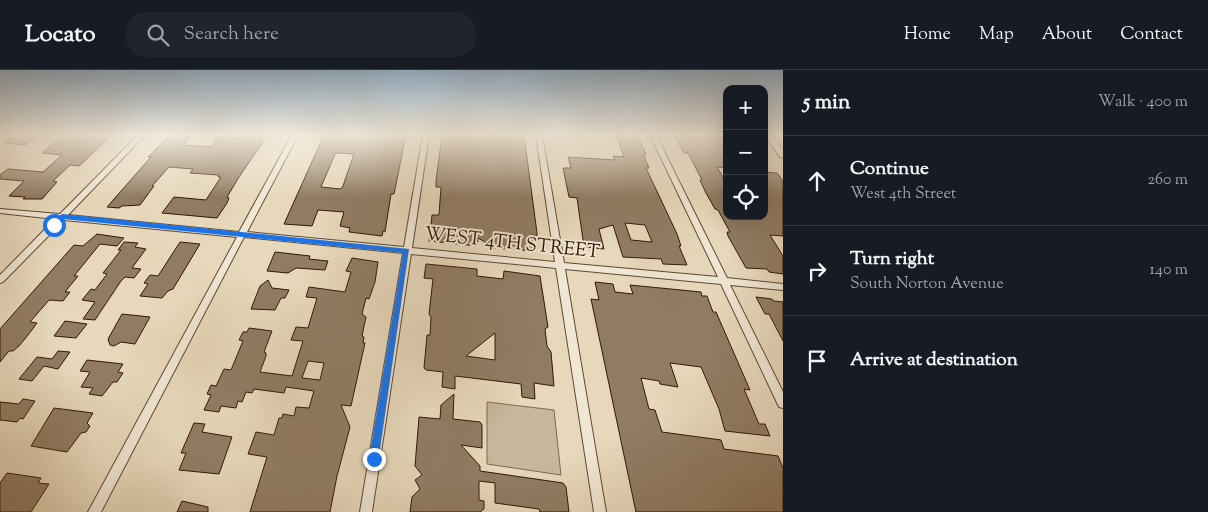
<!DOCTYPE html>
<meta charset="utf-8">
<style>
:root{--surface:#171b24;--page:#20242c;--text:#f1f3f6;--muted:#9ea1a6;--line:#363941}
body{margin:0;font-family:"Sorts Mill Goudy",serif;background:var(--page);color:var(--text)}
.controls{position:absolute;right:15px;top:15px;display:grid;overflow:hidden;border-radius:10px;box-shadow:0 5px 20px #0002}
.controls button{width:45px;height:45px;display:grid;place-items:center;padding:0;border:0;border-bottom:1px solid var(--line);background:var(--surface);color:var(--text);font:25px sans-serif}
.stop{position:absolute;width:15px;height:15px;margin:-11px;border:4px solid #1a73e8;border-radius:50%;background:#fff}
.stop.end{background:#1a73e8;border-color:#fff;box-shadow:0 1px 5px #0008}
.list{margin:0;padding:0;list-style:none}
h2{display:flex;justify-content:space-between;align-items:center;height:65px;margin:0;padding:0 20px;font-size:21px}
h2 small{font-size:16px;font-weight:400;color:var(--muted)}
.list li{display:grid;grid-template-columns:32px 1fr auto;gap:15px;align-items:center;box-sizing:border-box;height:90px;padding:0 20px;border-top:1px solid var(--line)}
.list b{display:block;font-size:19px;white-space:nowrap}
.list p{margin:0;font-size:16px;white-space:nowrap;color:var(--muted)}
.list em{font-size:16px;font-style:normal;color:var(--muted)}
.icon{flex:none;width:28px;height:28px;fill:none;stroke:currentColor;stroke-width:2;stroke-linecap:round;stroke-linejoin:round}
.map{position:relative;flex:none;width:783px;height:442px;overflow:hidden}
header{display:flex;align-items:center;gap:30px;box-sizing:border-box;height:70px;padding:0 25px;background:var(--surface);border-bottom:1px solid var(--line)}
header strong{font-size:24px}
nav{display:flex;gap:28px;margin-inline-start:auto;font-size:18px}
.search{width:350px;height:45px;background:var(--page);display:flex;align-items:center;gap:12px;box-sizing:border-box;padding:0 18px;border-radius:20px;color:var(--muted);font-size:19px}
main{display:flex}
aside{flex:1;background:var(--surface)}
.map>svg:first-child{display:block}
.green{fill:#c8b79c;stroke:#7e6850}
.building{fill:#917c63;stroke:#331804;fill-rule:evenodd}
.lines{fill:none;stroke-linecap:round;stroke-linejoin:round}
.minor-casing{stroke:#604832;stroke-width:2}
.secondary-casing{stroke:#331804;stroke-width:2}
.minor{fill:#efe6d3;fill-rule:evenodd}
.secondary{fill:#efe6d3;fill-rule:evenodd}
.route{fill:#1a73e8}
.labels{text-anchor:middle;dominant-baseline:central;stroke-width:4;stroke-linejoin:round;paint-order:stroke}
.street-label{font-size:19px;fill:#331804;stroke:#efe6d3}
</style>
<header>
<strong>Locato</strong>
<div class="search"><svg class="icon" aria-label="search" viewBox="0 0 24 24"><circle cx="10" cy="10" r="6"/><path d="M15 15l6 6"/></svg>Search here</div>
<nav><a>Home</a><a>Map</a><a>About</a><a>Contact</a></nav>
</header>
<main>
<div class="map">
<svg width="783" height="442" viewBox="0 0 783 442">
<rect width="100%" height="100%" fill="#e7d8bb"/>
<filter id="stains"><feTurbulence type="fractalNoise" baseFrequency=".004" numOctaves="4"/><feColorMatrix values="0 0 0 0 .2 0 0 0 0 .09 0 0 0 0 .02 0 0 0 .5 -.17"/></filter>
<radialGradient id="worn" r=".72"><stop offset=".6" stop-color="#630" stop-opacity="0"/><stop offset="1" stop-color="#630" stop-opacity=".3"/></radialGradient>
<!-- green -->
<path class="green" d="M487,332l67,8 7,65 -74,-11z"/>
<!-- building -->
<g class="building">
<path d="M14,65h23l-12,10 -21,-2z"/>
<path d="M63,65h49l-33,31 -9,-1 -17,16 4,1 -15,17h-19l2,-2 -16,-1 15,-15 -24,-2v-4l8,-6 35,3 19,-17 -20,-2z"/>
<path d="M170,65h21l-7,10 27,2 7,-10 25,2 2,-4h20l-4,6 2,1 -24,35 -12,20 2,1 -2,5 -10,15 -55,-5 12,-16 32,3 15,-23h-3l1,-2 -29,-2 3,-4 -24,-2 -17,19h2l-14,19 -18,1 -3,2 -12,-1 44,-50h-3z"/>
<path d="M324,65h82l-12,59h-3l-6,38 -2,-1 -1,5 -33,-4 1,-4 -10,-2 4,-14 -26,-2 -6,16 -28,-2zM337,83l17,1 -11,32 -2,3 -20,-2 14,-33z"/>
<path d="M442,65h82l13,98v3l-5,-1 2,16 -39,-3 -17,-10 -1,8 -48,-5 3,-26h7l2,-28h-5v-6z"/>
<path d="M616,65l22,2 8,17 -2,2 5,12h-3l31,66 4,12h-2l8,19 -24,-1 -2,-5 -38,-2 -10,-32 -14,4 5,20 -20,-2 -7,-49 -8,-1 -6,-29h8l-3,-11 47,3 -2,-4 11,1zM625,153l20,2 7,17 -21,-2z"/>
<path d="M674,65h53v33l-10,-1 10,17v32h37v-44l13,1 6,8v55l-13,-1 13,21v18l-14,-2 -2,-3 -21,-1 -18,-32 -1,-4h3l-12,-22 -3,-1 -9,-16 -6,-13h2l-14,-27h-4z"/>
<path d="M97,164l27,4 -7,8 -17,-2 -26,32h4l-13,16h5l-7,9 -14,-1 -19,22 7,1 -9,12 -9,11 -6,5h-4l-9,11v-33l74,-84 9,1z"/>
<path d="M124,172l14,1 -3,4 11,2 -14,19 9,1 -7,9 -9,-1 -4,4 -26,39 -12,-1 12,-17 -13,-2 9,-11 4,1 12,-16 -4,-1 18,-23h-3z"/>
<path d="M180,172l20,2 -27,45 -5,2 -6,7 -22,-2 8,-12 -4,-1 6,-8 8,1z"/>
<path d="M275,182l35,4 -1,3 19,2 -3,9 -29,-2 -8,5 -21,-2z"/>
<path d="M352,188l26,4 -3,20 -6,17 -3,-1 -4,16 4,3 -4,19 2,1 -1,6h2l-14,63 -10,-1 9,22 -13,49 -7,36h-80l17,-55 -19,-3 8,-22 18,3 5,-17h3l1,-4 11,2 2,-9 13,1 5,-17 -28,-4 -2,6 -30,-4 -2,4 -6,-1 -4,10 -4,-1 -2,7 -15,-2 -2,6 -15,-2 7,-15 -4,-1 4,-9 5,1 8,-17 7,1 12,-29 -4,-1 4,-8h4l2,-4 23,3 -8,21 2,1v3l-6,16 32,4 11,-35 -12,-1 5,-13 12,1 9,-30 -11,-1 3,-10 36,5 6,-20 -5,-1zM308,291l16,2 -4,17 -18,-2z"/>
<path d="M426,194l51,5v7l26,3 1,-8 36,5 8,51 -3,2 2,17 4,6 3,34 -20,-3 1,16 -13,-2 -1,-13 -66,-8v13l-13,-2 1,-15 -17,-2 -2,-2 3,-33h3l1,-18 -2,-3 4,-35 -9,-1zM495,263v27l-29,-4z"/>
<path d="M268,210l4,8 17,2 -4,8h-4l-6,12 -24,-1 9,-23z"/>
<path d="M595,212l18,2 2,8 18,2 -3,-9 71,7 1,4h5l6,16h3l34,78 -6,-1 15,35h6l5,12 -45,-5 -6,-22 -18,-42 -31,-4 8,24 -18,-3 -1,-3 -18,-3 8,31 6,1 7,22 59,8 3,9 54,7 5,12v44h-147l-45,-213 8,1z"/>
<path d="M756,227l16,2 2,2 9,1v39l-14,-27h-4z"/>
<path d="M122,244l28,3 -15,27 -14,-2 -7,4 -4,-1 -2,-6z"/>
<path d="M65,251l22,3 -11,14 -22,-2z"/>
<path d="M58,281l12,1 -12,17 -14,-3 -12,15 -13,-2 18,-22 15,2z"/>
<path d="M87,290l36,4 -5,8 5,1 -6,9h-4l-11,14 -13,-2 4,-6 -12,-1 9,-15 -10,-1z"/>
<path d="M454,324l-1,25 27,3 2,3v23l-21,-3 19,21v5l83,12 3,4 3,25h-29l-1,-3 -44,-6v-20l-16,-2v19l5,1v8l-4,3h-70l2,-15 8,-8 -5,-9 7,-5 -7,-9 4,-49 21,2 1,-14z"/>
<path d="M23,329l12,2 -12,18 -3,-1 -3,4 -17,-2v-18l19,2z"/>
<path d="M54,338l39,5 -6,10 3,3 -4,6 -5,1 -14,19 -36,-6z"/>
<path d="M194,353l11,1 -3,8 30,5 -13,37 -40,-4 7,-17h-5z"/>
<path d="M7,403l34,5 -3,5 11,1 -18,28h-31v-29z"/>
<path d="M182,431l26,6v5h-31z"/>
</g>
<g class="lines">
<!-- minor casing -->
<g class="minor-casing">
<path id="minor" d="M138,65h7l-77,80 171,17 53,-97h6l-51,97 157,15 19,-112h6l-17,113 143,14 -19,-127h6l22,128 154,14 -68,-142h6l71,143 56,6v6l-53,-5 53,107v16l-4,-1 -58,-123 -156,-15 41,243h-12l-38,-244 -145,-14 -39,258h-12l43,-259 -159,-16 -143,275h-13l149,-275 -173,-17 -61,62 -3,1v-8l55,-56 -55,-6v-4l60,5z"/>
</g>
<!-- secondary casing -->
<g class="secondary-casing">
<path id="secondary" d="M764,65h8l11,14v9l-3,-1z"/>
</g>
<!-- minor -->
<use href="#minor" class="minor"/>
<!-- secondary -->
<use href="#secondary" class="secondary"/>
</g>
<!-- sky -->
<linearGradient id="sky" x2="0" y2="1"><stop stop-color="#8fa8bd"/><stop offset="0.51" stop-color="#f4ede0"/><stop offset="1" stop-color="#f4ede0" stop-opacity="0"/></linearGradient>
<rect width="783" height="127" fill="url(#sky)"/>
<!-- route -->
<path class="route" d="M62,144l347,35 -31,214 -4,1 -3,-1 -2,-4 34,-206 -340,-34 -7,7h-5v-3z"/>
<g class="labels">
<!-- street labels -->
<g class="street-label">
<text transform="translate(512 174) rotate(6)">WEST 4TH STREET</text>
</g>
</g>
<rect width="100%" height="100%" filter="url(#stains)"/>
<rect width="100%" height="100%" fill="url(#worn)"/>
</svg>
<div class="controls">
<button>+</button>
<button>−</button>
<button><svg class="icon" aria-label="locate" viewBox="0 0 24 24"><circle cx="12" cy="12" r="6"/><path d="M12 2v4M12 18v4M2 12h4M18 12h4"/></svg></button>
</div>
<div class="stop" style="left:54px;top:155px"></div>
<div class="stop end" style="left:374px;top:389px"></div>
</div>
<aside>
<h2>5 min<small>Walk · 400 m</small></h2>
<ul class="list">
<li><svg class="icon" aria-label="ahead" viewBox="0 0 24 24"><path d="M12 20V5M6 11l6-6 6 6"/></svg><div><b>Continue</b><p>West 4th Street</p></div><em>260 m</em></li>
<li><svg class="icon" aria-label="right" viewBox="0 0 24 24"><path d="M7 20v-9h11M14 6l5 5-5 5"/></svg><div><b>Turn right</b><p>South Norton Avenue</p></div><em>140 m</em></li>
<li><svg class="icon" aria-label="arrive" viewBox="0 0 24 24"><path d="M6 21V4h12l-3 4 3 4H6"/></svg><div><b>Arrive at destination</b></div></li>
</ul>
</aside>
</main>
